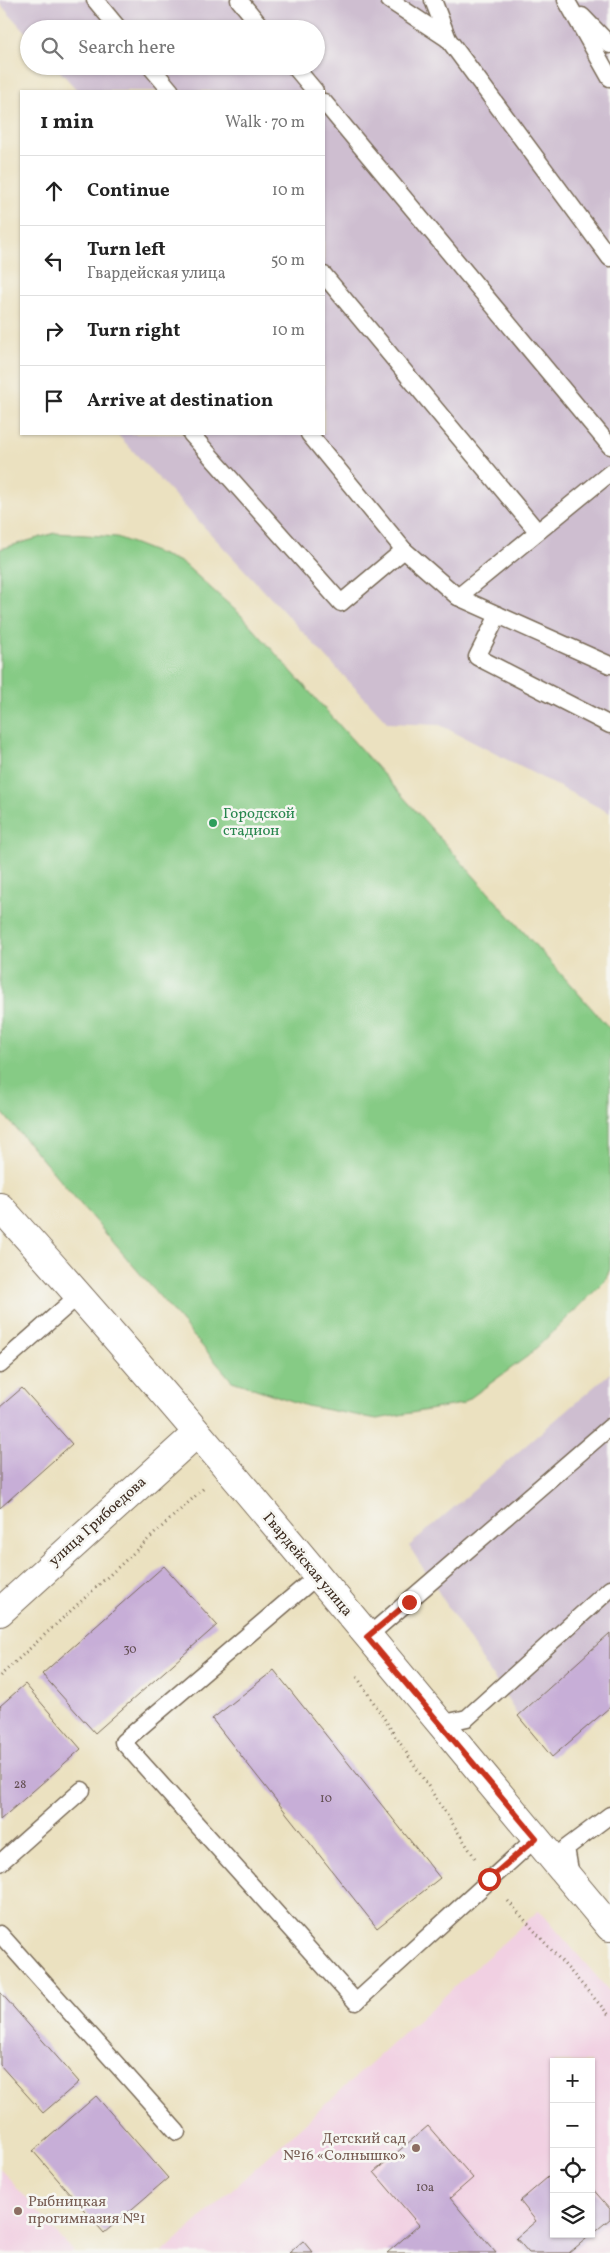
<!DOCTYPE html>
<meta charset="utf-8">
<style>
:root{--surface:#fff;--page:#f2f2f2;--text:#222;--muted:#767676;--line:#e0e0e0}
body{margin:0;font-family:Vollkorn,serif;background:var(--page);color:var(--text)}
.controls{position:absolute;right:15px;bottom:15px;display:grid;overflow:hidden;border-radius:0px;box-shadow:0 1px 4px #0004}
.controls button{width:45px;height:45px;display:grid;place-items:center;padding:0;border:0;border-bottom:1px solid var(--line);background:var(--surface);color:var(--text);font:25px sans-serif}
.stop{position:absolute;width:15px;height:15px;margin:-11px;border:4px solid #c8321e;border-radius:50%;background:#fff}
.stop.end{background:#c8321e;border-color:#fff;box-shadow:0 1px 5px #0008}
.list{margin:0;padding:0;list-style:none}
h2{display:flex;justify-content:space-between;align-items:center;height:65px;margin:0;padding:0 20px;font-size:21px}
h2 small{font-size:16px;font-weight:400;color:var(--muted)}
.list li{display:grid;grid-template-columns:32px 1fr auto;gap:15px;align-items:center;box-sizing:border-box;height:70px;padding:0 20px;border-top:1px solid var(--line)}
.list b{display:block;font-size:19px;white-space:nowrap}
.list p{margin:0;font-size:16px;white-space:nowrap;color:var(--muted)}
.list em{font-size:16px;font-style:normal;color:var(--muted)}
.icon{flex:none;width:28px;height:28px;fill:none;stroke:currentColor;stroke-width:2;stroke-linecap:round;stroke-linejoin:round}
.map{position:relative;flex:none;width:610px;height:2253px;overflow:hidden}
.search{position:absolute;background:var(--surface);box-shadow:0 1px 4px #0004;left:20px;top:20px;width:305px;height:55px;display:flex;align-items:center;gap:12px;box-sizing:border-box;padding:0 18px;border-radius:28px;color:var(--muted);font-size:19px}
.panel{position:absolute;background:var(--surface);box-shadow:0 1px 4px #0004;left:20px;top:90px;width:305px;height:345px;border-radius:0px}
.map>svg:first-child{display:block}
.built{fill:#f1d0e2;fill-rule:evenodd}
.industrial{fill:#cebed0}
.green{fill:#86cb85;stroke:#607a52}
.building{fill:#c7aed7}
.lines{fill:none;stroke-linecap:round;stroke-linejoin:round}
.service-casing{stroke:#796a57;stroke-width:19}
.minor-casing{stroke:#796a57;stroke-width:30}
.tertiary-casing{stroke:#796a57;stroke-width:30}
.path{stroke:#796a57;stroke-width:3;stroke-dasharray:1 4;stroke-linecap:butt}
.service{stroke:#fff;stroke-width:16}
.minor{stroke:#fff;stroke-width:28}
.tertiary{stroke:#fff;stroke-width:28}
.route{stroke:#c8321e;stroke-width:6}
.leisure-dot{fill:#2e9e5b;stroke:#f6f6f2;stroke-width:2}
.education-dot{fill:#8d6e63;stroke:#f6f6f2;stroke-width:2}
.labels{text-anchor:middle;dominant-baseline:central;stroke-width:5;stroke-linejoin:round;paint-order:stroke}
.number-label{font-size:12px;fill:#5e4b4c}
.leisure-label{font-size:15px;fill:#27864d;stroke:#f6f6f2;text-anchor:start}
.street-label{font-size:15px;fill:#3b2a1e;stroke:#f6f6f2}
.education-label{font-size:15px;fill:#785e54;stroke:#f6f6f2;text-anchor:end}
</style>
<div class="map">
<svg width="610" height="2253" viewBox="0 0 610 2253">
<rect width="100%" height="100%" fill="#f6f6f2"/>
<filter id="ink" filterUnits="userSpaceOnUse"><feTurbulence type="fractalNoise" baseFrequency=".02" numOctaves="2"/><feDisplacementMap in="SourceGraphic" scale="10" xChannelSelector="R" yChannelSelector="G"/><feConvolveMatrix kernelMatrix="1 2 1 2 8 2 1 2 1" color-interpolation-filters="sRGB"/></filter>
<filter id="wash" filterUnits="userSpaceOnUse"><feTurbulence type="fractalNoise" baseFrequency=".0096" numOctaves="4" result="noise"/><feDisplacementMap in="SourceGraphic" scale="20" xChannelSelector="R" yChannelSelector="G"/><feGaussianBlur stdDeviation="1.12" result="paint"/><feColorMatrix in="noise" values="0 0 0 0 0 0 0 0 0 0 0 0 0 0 0 0 0 1.4 0 .05"/><feComposite in="paint" operator="in"/></filter>
<g filter="url(#wash)">
<rect width="100%" height="100%" fill="#ebe1c0"/>
<!-- built -->
<g class="built">
<path d="M539,1910l71,82v261h-448zM554,2062h37v172h-37z"/>
<path d="M0,2168l74,85h-74z"/>
</g>
<!-- industrial -->
<g class="industrial">
<path d="M0,0h610v813l-170,-88 -52,-2 -271,-289h207v-343h-246l-23,-25h261v-37h-287v7l-29,-32z"/>
<path d="M610,1373v260l-92,83 -109,-170z"/>
</g>
<!-- green -->
<path class="green" d="M55,533l62,4 66,26 60,54 367,412v240l-5,12 -77,75 -66,48 -85,15 -70,-13 -75,-25 -232,-271v-561z"/>
<g id="blocks">
<!-- building -->
<g class="building">
<path d="M22,1388l50,56 -72,64v-101z"/>
<path d="M164,1566l53,59 -122,108 -53,-59z"/>
<path d="M610,1633v74l-58,50 -34,-41z"/>
<path d="M274,1670l166,208 -63,50 -165,-209z"/>
<path d="M25,1684l56,65 -81,71v-114z"/>
<path d="M0,1992l79,90 -36,31 -43,-48z"/>
<path d="M96,2096l72,82 -64,55 -71,-82z"/>
<path d="M428,2126l45,52 -23,20 46,55h-109l32,-28 -45,-53z"/>
<path d="M554,2172v62h37v-47l19,22v10l-41,34h-40l-13,-15 20,-17 -16,-20z"/>
<path d="M303,2241l10,12h-24z"/>
</g>
</g>
</g>
<g filter="url(#ink)">
<use href="#blocks" fill-opacity="0" stroke="#796a57" stroke-width="1"/>
<g class="lines">
<!-- service casing -->
<g class="service-casing">
<g id="service">
<path d="M95,0l24,29"/>
<path d="M239,0l24,29"/>
<path d="M389,0l59,39"/>
<path d="M433,0l15,39 162,219"/>
<path d="M566,0l44,78"/>
<path d="M582,16l28,29"/>
<path d="M150,66l21,25"/>
<path d="M294,66l21,25"/>
<path d="M324,102l286,344"/>
<path d="M324,275l213,256"/>
<path d="M191,434l150,169 63,-53"/>
<path d="M309,434l95,116 54,47 152,-124"/>
<path d="M458,597l152,68"/>
<path d="M498,615l-21,42 133,68"/>
<path d="M0,1365l79,-70"/>
<path d="M317,1576l-194,166 233,260 180,-164"/>
<path d="M367,1637l243,-210"/>
<path d="M440,1724l27,-6 143,-129"/>
<path d="M0,1863l82,-73"/>
<path d="M571,1876l-5,-28 44,-33"/>
<path d="M0,1934l177,198"/>
</g>
</g>
<!-- minor casing -->
<g class="minor-casing">
<path id="minor" d="M0,1612l197,-179"/>
</g>
<!-- tertiary casing -->
<g class="tertiary-casing">
<path id="tertiary" d="M0,1207c211,234 408,479 610,720"/>
</g>
<!-- path -->
<g class="path">
<path d="M0,1676l204,-188"/>
<path d="M357,1677l118,181"/>
<path d="M508,1901l102,115"/>
</g>
<!-- service -->
<use href="#service" class="service"/>
<!-- minor -->
<use href="#minor" class="minor"/>
<!-- tertiary -->
<use href="#tertiary" class="tertiary"/>
</g>
</g>
<g class="lines" filter="url(#ink)">
<!-- route -->
<path class="route" d="M409,1602l-42,35 169,201 -47,41"/>
</g>
<!-- markers -->
<circle class="leisure-dot" cx="213" cy="823" r="5"/>
<g class="education-dot">
<circle cx="416" cy="2148" r="5"/>
<circle cx="18" cy="2211" r="5"/>
</g>
<g class="labels">
<!-- number labels -->
<g class="number-label">
<text x="130" y="1650">30</text>
<text x="20" y="1785">28</text>
<text x="326" y="1799">10</text>
<text x="425" y="2188">10а</text>
</g>
<!-- leisure labels -->
<g class="leisure-label">
<text x="223" y="814">Городской<tspan x="223" dy="17">стадион</tspan></text>
</g>
<!-- street labels -->
<g class="street-label">
<text transform="translate(98 1522) rotate(-42)">улица Грибоедова</text>
<text transform="translate(307 1565) rotate(50)">Гвардейская улица</text>
</g>
<!-- education labels -->
<g class="education-label">
<text x="406" y="2139">Детский сад<tspan x="406" dy="17">№16 «Солнышко»</tspan></text>
<text x="28" y="2202" text-anchor="start">Рыбницкая<tspan x="28" dy="17">прогимназия №1</tspan></text>
</g>
</g>
</svg>
<div class="controls">
<button>+</button>
<button>−</button>
<button><svg class="icon" aria-label="locate" viewBox="0 0 24 24"><circle cx="12" cy="12" r="6"/><path d="M12 2v4M12 18v4M2 12h4M18 12h4"/></svg></button>
<button><svg class="icon" aria-label="layers" viewBox="0 0 24 24"><path d="M12 4l9 5-9 5-9-5zM3 14l9 5 9-5"/></svg></button>
</div>
<div class="stop" style="left:489px;top:1879px"></div>
<div class="stop end" style="left:409px;top:1602px"></div>
<div class="search"><svg class="icon" aria-label="search" viewBox="0 0 24 24"><circle cx="10" cy="10" r="6"/><path d="M15 15l6 6"/></svg>Search here</div>
<section class="panel">
<h2>1 min<small>Walk · 70 m</small></h2>
<ul class="list">
<li><svg class="icon" aria-label="ahead" viewBox="0 0 24 24"><path d="M12 20V5M6 11l6-6 6 6"/></svg><div><b>Continue</b></div><em>10 m</em></li>
<li><svg class="icon" aria-label="left" viewBox="0 0 24 24"><path d="M17 20v-9H6M10 6l-5 5 5 5"/></svg><div><b>Turn left</b><p>Гвардейская улица</p></div><em>50 m</em></li>
<li><svg class="icon" aria-label="right" viewBox="0 0 24 24"><path d="M7 20v-9h11M14 6l5 5-5 5"/></svg><div><b>Turn right</b></div><em>10 m</em></li>
<li><svg class="icon" aria-label="arrive" viewBox="0 0 24 24"><path d="M6 21V4h12l-3 4 3 4H6"/></svg><div><b>Arrive at destination</b></div></li>
</ul>
</section>
</div>
